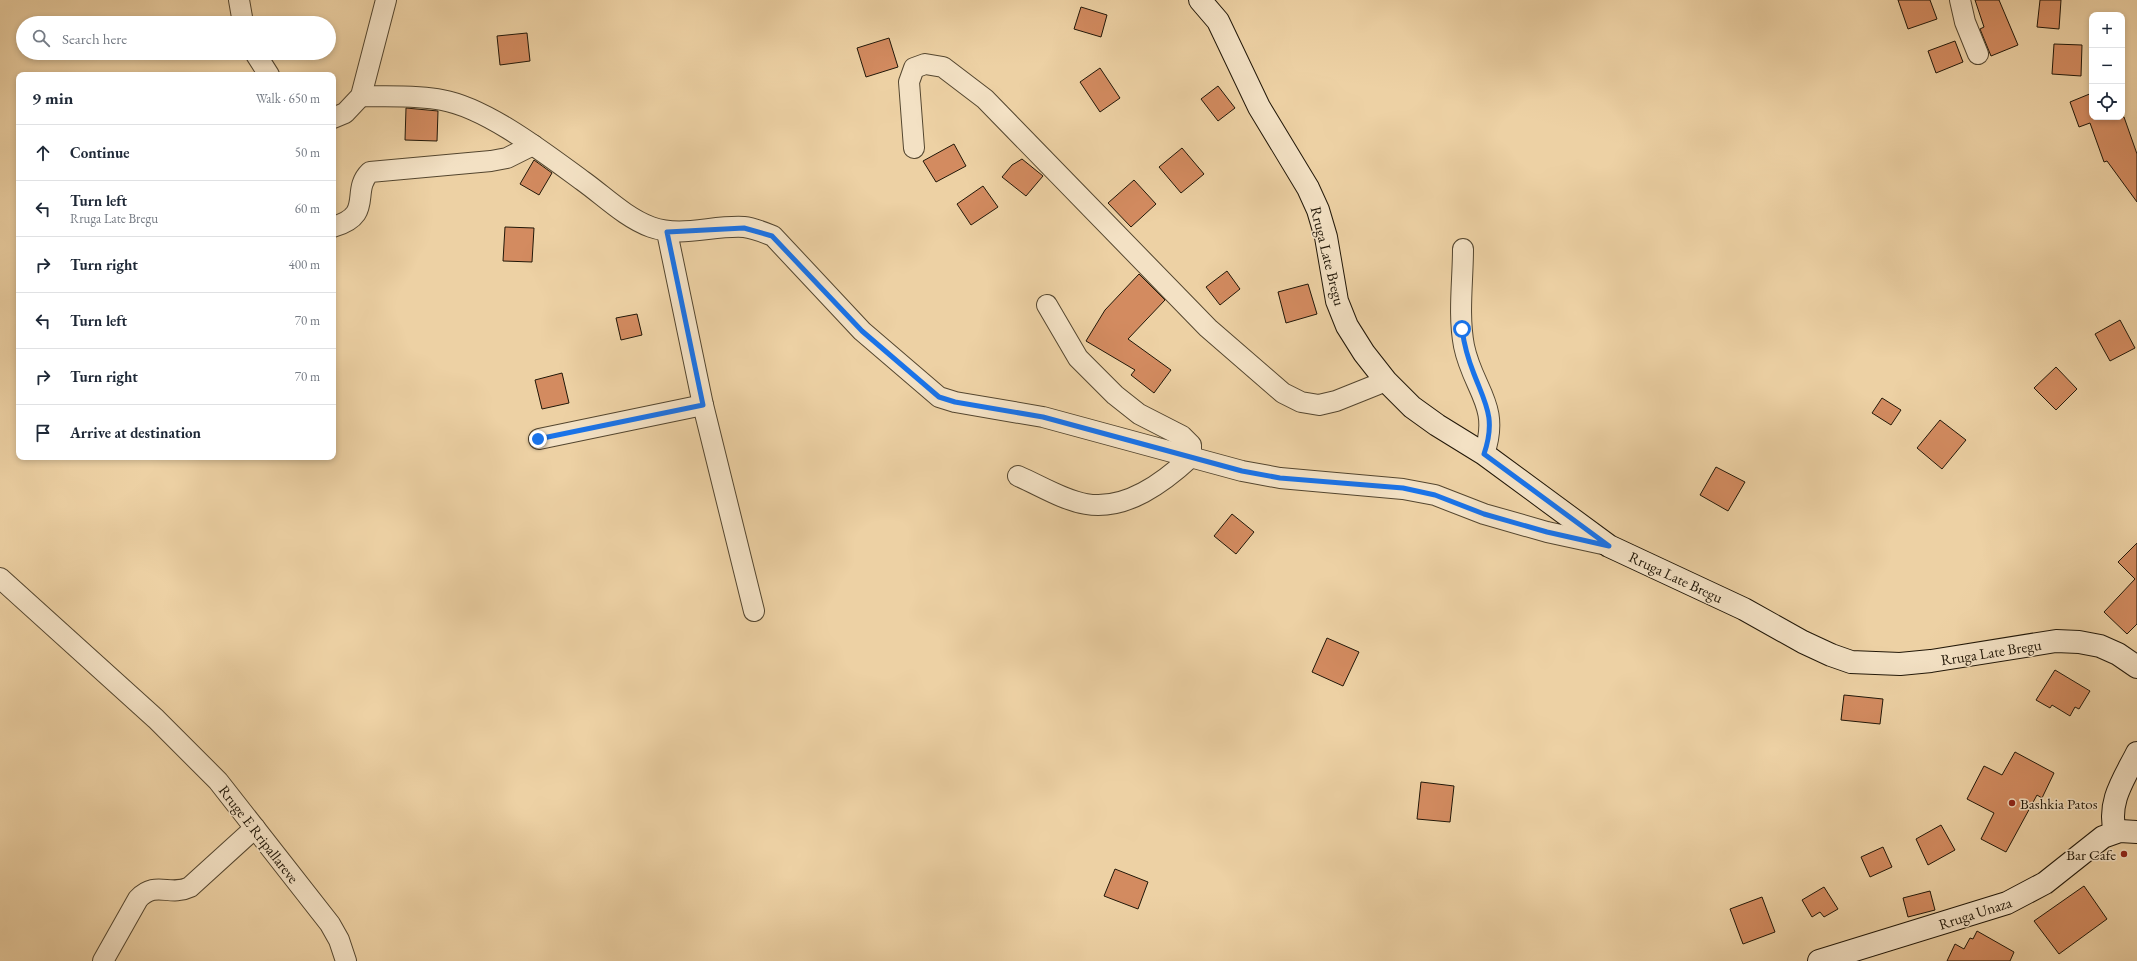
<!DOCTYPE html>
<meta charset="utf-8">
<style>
:root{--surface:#fff;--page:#f2f2f3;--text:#1f2937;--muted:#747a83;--line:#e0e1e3}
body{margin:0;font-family:"EB Garamond",serif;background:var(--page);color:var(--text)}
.controls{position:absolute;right:12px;top:12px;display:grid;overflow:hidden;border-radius:8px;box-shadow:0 2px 6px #0003}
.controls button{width:36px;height:36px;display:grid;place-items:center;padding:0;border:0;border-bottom:1px solid var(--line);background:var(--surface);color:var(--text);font:20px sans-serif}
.stop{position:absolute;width:12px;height:12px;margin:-9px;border:3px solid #1a73e8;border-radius:50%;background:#fff}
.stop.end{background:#1a73e8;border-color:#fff;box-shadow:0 1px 4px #0008}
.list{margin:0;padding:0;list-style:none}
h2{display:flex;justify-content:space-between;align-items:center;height:52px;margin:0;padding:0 16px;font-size:17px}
h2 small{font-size:13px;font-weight:400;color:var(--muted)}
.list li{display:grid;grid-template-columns:26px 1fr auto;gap:12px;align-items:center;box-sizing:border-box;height:56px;padding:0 16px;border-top:1px solid var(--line)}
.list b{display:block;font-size:15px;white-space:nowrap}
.list p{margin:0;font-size:13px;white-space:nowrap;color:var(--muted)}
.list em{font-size:13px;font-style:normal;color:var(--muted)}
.icon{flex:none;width:22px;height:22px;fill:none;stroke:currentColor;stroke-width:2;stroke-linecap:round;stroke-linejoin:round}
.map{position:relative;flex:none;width:2137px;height:961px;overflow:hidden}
.search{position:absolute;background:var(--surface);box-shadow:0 2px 6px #0003;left:16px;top:16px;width:320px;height:44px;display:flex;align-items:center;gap:10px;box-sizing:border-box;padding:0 14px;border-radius:22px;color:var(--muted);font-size:15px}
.panel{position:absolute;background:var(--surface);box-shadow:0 2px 6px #0003;left:16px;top:72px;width:320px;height:388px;border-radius:8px}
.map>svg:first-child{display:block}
.building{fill:#d38b60;stroke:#211708}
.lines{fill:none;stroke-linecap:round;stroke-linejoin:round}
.street-casing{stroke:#54462f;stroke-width:22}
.secondary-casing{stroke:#211708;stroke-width:24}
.street{stroke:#f3e1c4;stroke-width:20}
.secondary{stroke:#f3e1c4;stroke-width:22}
.route{stroke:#1a73e8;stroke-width:5}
.poi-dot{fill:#8f2418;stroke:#f3e1c4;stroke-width:1.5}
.labels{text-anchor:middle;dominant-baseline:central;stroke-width:3;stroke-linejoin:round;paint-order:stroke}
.street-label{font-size:15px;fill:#211708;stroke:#f3e1c4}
.poi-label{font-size:15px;fill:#211708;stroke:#f3e1c4;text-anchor:start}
</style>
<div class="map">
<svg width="2137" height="961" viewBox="0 0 2137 961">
<rect width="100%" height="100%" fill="#edd1a4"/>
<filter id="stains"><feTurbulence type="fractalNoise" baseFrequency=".005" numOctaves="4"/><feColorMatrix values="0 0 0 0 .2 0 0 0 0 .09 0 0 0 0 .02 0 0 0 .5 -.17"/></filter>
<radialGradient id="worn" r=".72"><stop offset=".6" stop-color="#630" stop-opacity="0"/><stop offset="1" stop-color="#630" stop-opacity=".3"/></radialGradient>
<!-- building -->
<g class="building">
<path d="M1898,0h32l7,19 -29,10z"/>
<path d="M1975,0h24l19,45 -27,11 -11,-27 4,-2z"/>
<path d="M2040,0h21l-2,29 -22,-2z"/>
<path d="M1081,7l26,8 -6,22 -27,-8z"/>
<path d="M527,33l3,28 -30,4 -3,-29z"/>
<path d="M889,38l9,29 -32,10 -9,-29z"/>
<path d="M1955,41l8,21 -27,11 -8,-22z"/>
<path d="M2054,44l28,1 -1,31 -29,-2z"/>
<path d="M1100,68l20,30 -20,14 -20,-30z"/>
<path d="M1218,86l17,22 -17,13 -17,-22z"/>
<path d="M2092,93v24h32l13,37v48l-30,-41 -3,1 -14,-39 -11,4 -9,-25z"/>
<path d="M406,108l32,3 -1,30 -32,-1z"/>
<path d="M954,144l12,22 -30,16 -13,-21z"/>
<path d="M1182,148l22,26 -23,19 -22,-26z"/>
<path d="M1022,159l21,17 -17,20 -24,-19 10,-12z"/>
<path d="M534,160l18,13 -13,22 -19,-11z"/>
<path d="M1134,180l22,24 -25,23 -23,-24z"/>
<path d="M983,186l15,21 -27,18 -14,-21z"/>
<path d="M505,227l29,1 -2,34 -29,-1z"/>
<path d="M1227,271l13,18 -20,16 -14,-18z"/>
<path d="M1139,274l26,26 -37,39 43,31 -17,23 -23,-18 4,-5 -49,-29 19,-31z"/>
<path d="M1308,284l9,30 -31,9 -8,-31z"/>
<path d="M637,314l5,21 -21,5 -5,-22z"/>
<path d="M2120,320l15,28 -25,13 -15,-27z"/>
<path d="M2056,367l21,22 -21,21 -22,-22z"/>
<path d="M562,373l7,30 -27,6 -7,-29z"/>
<path d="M1882,398l19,12 -10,15 -19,-12z"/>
<path d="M1940,420l26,20 -24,29 -25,-21z"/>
<path d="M1716,467l29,15 -17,29 -28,-16z"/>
<path d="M1232,514l22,18 -18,22 -22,-18z"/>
<path d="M2137,543v81l-10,10 -23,-22 31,-33 -17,-17z"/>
<path d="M1327,638l32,14 -16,34 -31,-14z"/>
<path d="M2055,670l35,21 -11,18 -4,-2 -5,9 -18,-11 -2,3 -14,-8z"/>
<path d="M1844,695l39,4 -3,25 -39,-4z"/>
<path d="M2015,752l39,21 -12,25 -5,-3 -31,57 -25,-13 13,-26 -27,-14 17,-33 18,9z"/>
<path d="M1421,782l33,4 -4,36 -33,-3z"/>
<path d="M1941,825l14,25 -27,15 -12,-26z"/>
<path d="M1883,847l9,20 -22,10 -9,-20z"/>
<path d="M1115,869l33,13 -10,27 -34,-13z"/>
<path d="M2084,886l23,33 -48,35 -25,-33z"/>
<path d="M1824,887l14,22 -14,8 -4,-5 -8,5 -10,-17z"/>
<path d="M1930,891l5,19 -27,7 -5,-19z"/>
<path d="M1762,897l13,35 -32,12 -13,-35z"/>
<path d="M1977,931l37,21 -4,9h-63l8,-17 9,5 6,-11 3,1z"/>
</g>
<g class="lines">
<!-- street casing -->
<g class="street-casing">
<g id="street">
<path d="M239,0l4,23"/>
<path d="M1960,0l5,22 13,32"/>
<path d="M255,53l14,22"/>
<path d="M361,96c26,1 55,-1 81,4 45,8 104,54 141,81 21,15 43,37 68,46 31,11 61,-2 93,0 10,1 19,5 29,9l89,95 77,66 16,5 88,15 199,54 38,7 123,11 32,6 49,19 63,18 60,13"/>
<path d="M333,118l12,-5 16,-17 25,-96"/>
<path d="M914,148l-5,-66 5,-14 11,-4 18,3 42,32 223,229 75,65 18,9 18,3 17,-4 50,-20"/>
<path d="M333,227c42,-12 17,-36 37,-55l121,-11 16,-3 26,-13"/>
<path d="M667,232l36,173 51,206"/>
<path d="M1463,249c0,31 -5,66 1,97 9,44 37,59 20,108"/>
<path d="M539,439l164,-34"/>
<path d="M1018,476c21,9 45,24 68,28 40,7 78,-22 105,-47v-12l-9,-9 -43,-22 -24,-19 -37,-37 -31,-53"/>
<path d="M0,578l156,141 62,62 112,143 9,16 7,21"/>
<path d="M103,961l35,-62c18,-19 31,-2 52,-12l65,-59"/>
</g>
</g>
<!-- secondary casing -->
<g class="secondary-casing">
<g id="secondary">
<path d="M1200,0l18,21 41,86 49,81 10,22 8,27 11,64 10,25 17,27 22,28 26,26 25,18 47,29 125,92 135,63 59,33 28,13 20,7 49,2 31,-3 125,-20 23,1 21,4 18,8 19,13"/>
<path d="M2115,832c-8,-30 9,-53 22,-79"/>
<path d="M1819,961l188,-58 38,-20 58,-46 17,-6 17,1"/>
</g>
</g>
<!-- street -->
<use href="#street" class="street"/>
<!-- secondary -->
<use href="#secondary" class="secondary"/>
</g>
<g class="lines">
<!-- route -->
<path class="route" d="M538,439l165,-34 -36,-173 77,-4 28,8 90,95 77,66 16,5 88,15 199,54 38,7 123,10 32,7 49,19 63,18 62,14 -125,-92c12,-35 2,-49 -10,-80 -6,-15 -10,-30 -12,-45"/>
</g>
<!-- markers -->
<g class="poi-dot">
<circle cx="2012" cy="803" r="4"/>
<circle cx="2124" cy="854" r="4"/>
</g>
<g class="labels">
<!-- street labels -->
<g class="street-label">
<text transform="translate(1328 256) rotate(76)">Rruga Late Bregu</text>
<text transform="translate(1676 577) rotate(25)">Rruga Late Bregu</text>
<text transform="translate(1991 652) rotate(-9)">Rruga Late Bregu</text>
<text transform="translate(259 834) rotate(52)">Rruge E Rripallareve</text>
<text transform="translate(1975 913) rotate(-18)">Rruga Unaza</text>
</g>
<!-- poi labels -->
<g class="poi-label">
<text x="2020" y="803">Bashkia Patos</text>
<text x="2116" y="854" text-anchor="end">Bar Cafe</text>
</g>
</g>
<rect width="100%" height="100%" filter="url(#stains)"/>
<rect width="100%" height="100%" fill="url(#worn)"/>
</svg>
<div class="controls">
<button>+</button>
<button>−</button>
<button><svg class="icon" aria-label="locate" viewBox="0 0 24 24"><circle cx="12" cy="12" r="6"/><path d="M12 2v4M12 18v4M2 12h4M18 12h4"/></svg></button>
</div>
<div class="stop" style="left:1462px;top:329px"></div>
<div class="stop end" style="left:538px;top:439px"></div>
<div class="search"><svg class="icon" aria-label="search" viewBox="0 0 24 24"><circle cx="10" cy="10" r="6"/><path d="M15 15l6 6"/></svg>Search here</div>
<section class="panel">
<h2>9 min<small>Walk · 650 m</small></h2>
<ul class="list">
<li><svg class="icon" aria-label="ahead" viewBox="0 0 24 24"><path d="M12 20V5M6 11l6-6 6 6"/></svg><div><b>Continue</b></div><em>50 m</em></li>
<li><svg class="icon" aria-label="left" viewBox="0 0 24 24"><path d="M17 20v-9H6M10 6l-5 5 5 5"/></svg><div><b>Turn left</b><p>Rruga Late Bregu</p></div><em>60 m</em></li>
<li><svg class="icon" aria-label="right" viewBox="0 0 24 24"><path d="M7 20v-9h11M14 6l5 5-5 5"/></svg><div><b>Turn right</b></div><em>400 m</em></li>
<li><svg class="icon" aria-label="left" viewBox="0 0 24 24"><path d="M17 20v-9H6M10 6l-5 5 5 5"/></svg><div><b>Turn left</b></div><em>70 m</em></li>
<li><svg class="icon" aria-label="right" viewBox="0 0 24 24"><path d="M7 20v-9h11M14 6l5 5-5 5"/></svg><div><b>Turn right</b></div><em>70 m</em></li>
<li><svg class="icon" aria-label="arrive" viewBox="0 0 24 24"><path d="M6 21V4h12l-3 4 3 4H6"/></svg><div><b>Arrive at destination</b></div></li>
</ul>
</section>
</div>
